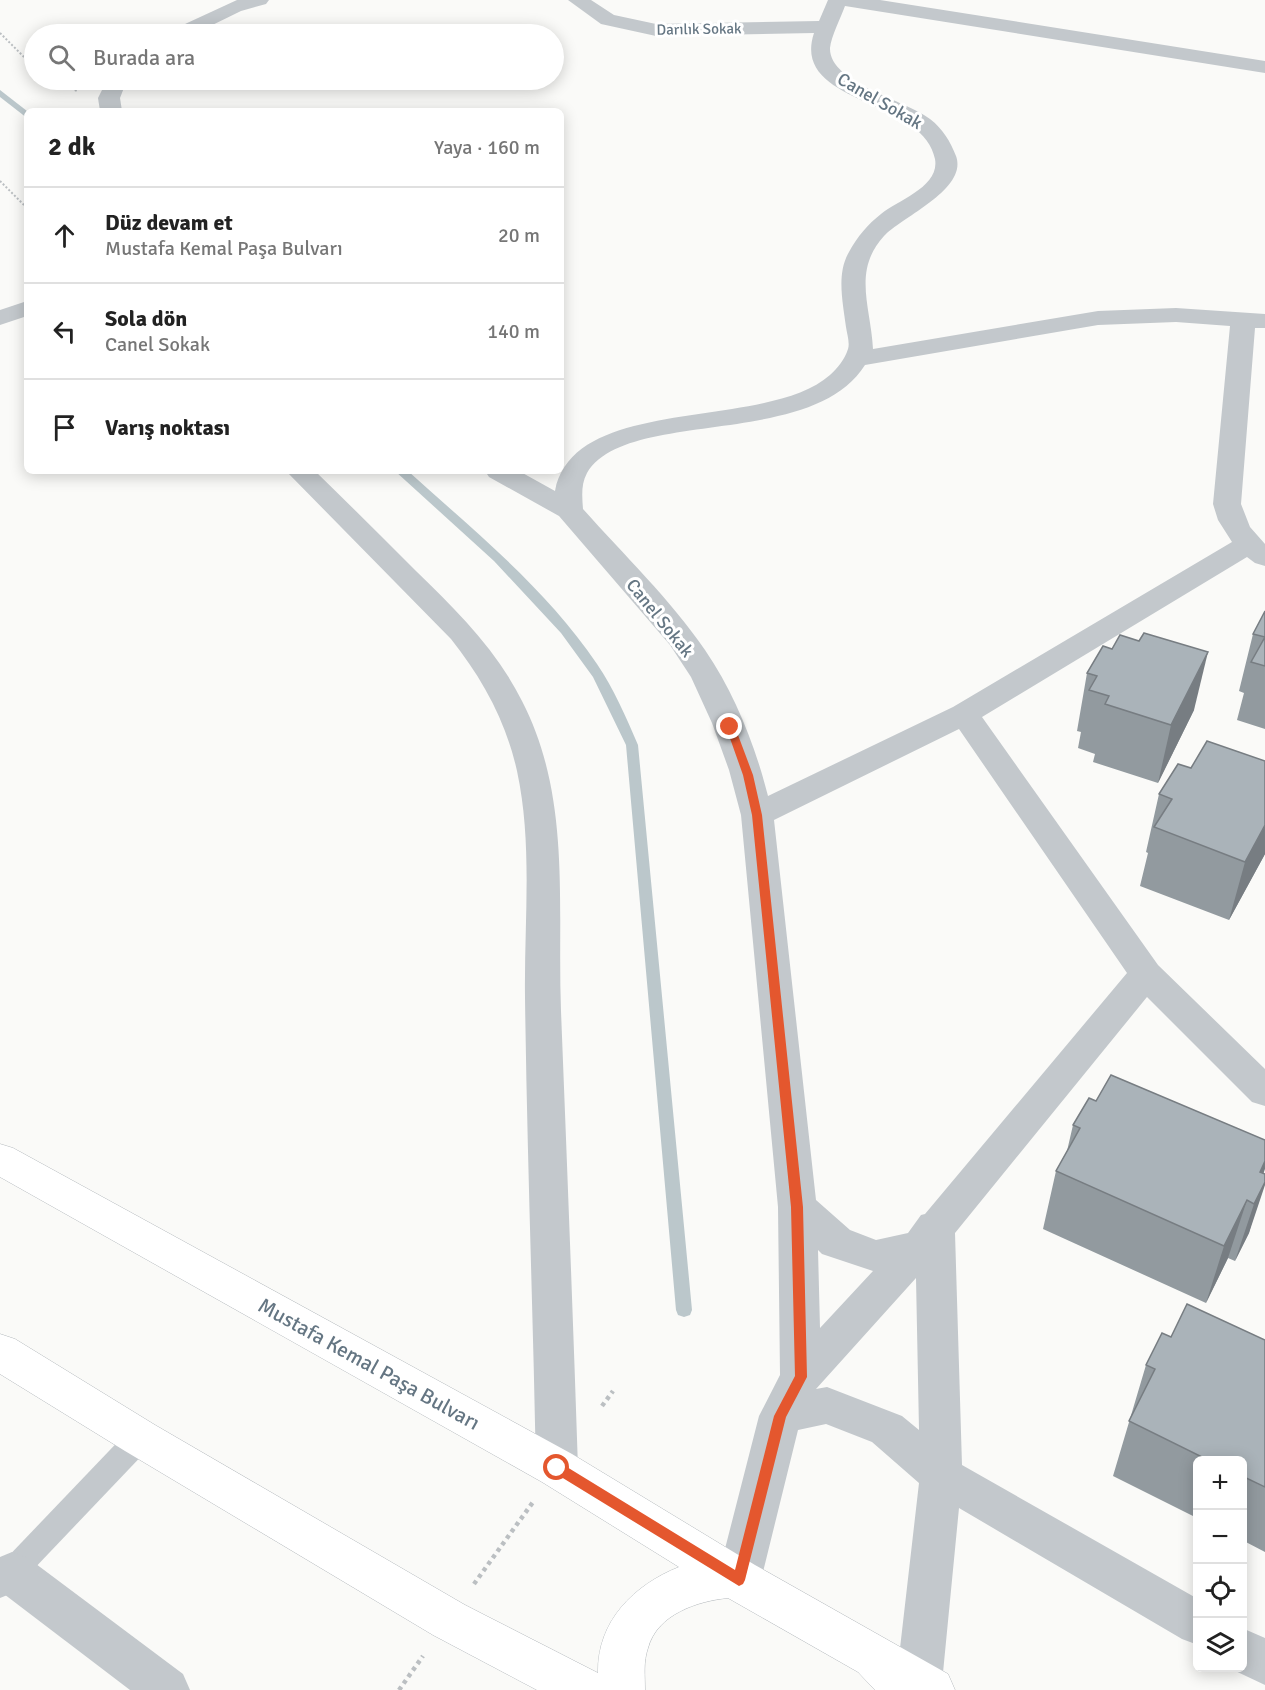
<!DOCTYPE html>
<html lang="tr">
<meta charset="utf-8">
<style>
:root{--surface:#fff;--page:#f2f2f2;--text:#222;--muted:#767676;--line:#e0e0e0}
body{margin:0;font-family:Signika,sans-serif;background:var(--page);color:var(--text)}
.controls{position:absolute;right:18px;bottom:18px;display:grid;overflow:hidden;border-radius:9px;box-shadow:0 3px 15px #0003}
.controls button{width:54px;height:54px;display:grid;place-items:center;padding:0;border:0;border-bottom:2px solid var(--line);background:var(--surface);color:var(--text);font:30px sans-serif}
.stop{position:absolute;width:18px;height:18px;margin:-14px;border:4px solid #e4572e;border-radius:50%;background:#fff}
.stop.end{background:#e4572e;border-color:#fff;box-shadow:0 2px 6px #0008}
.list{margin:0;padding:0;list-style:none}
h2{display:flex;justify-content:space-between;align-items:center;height:78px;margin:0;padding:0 24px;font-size:26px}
h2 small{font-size:20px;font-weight:400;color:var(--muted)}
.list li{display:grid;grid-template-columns:39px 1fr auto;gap:18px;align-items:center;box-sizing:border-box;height:96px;padding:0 24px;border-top:2px solid var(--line)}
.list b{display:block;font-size:22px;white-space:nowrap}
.list p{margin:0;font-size:20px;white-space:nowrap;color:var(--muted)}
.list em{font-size:20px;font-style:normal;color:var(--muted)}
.icon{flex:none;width:33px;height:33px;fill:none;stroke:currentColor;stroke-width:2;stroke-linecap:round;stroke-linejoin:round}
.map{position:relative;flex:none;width:1265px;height:1690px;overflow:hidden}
.search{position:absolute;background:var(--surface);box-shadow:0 3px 15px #0003;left:24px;top:24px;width:540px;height:66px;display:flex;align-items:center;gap:15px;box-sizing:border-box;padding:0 21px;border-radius:33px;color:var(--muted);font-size:22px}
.panel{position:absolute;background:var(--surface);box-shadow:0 3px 15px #0003;left:24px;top:108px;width:540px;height:366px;border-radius:9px}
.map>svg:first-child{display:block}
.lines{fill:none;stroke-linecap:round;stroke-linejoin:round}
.stream{fill:#bbc7cb;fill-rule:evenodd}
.primary-casing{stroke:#b5babe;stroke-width:1}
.path-far1{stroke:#bbbfc2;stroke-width:2;stroke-dasharray:2 2;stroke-linecap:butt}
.path{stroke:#bbbfc2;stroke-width:4.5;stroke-dasharray:4 4;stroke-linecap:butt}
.lane{fill:#c3c8cc;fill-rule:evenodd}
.street{fill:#c3c8cc;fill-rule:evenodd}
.primary{fill:#fff;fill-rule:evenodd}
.wall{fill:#929a9f}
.shaded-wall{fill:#777d82}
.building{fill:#aab3b9;stroke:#777d82;stroke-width:1.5}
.route{fill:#e4572e}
.labels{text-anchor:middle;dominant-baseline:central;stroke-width:6;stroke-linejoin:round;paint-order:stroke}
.far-street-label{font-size:15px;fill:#657683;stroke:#fff}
.street-label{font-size:18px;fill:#657683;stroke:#fff}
.near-street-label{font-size:21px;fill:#657683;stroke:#fff}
</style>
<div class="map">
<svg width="1265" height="1690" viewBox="0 0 1265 1690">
<rect width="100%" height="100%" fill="#fafaf8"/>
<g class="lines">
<!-- stream -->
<g class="stream">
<path d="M0,90l27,21v7l-27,-21z"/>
<path d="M395,471h13c66,60 138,117 189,193 17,25 29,53 41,81l54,565 -2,5 -6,2 -6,-2 -2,-5 -50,-565 -33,-68 -32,-44 -67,-72z"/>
</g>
<!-- primary casing -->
<g class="primary-casing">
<path id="primary" d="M0,1144l13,4 559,306 183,111 193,109 7,16h-80l-17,-18 -130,-74c-30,3 -71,16 -80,50 -5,14 -3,28 -3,42h-108l-104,-55 -308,-184 -125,-77v-40l15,5 140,86 310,180 133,68c-1,-52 36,-88 81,-106l-137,-85 -542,-305z"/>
</g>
<!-- path-far1 -->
<g class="path-far1">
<path d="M0,33l34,34"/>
<path d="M53,80l24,11"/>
<path d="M0,181l27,27"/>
</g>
<!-- path -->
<g class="path">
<path d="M602,1406l11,-15"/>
<path d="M474,1584l59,-82"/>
<path d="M399,1690l24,-34"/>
</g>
<!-- lane -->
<path class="lane" d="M140,1426l10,3 4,9 -4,9 -140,147 -10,4v-33l130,-136z"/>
<!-- street -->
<g class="street">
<path d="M237,0h32l-3,4 -25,7 -47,23h-25l3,-4z"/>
<path d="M568,0h23l23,15 42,9 163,-3 9,-21h52l385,61v12l-420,-67c-4,11 -14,31 -15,42 -1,35 76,52 100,71 13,10 20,22 26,37 12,33 -53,60 -72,80 -32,35 -13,71 -11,113l225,-38 78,-3 89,6v14h-10l-14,176 9,23 15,17v22l-10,-3 -8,-6 -265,160 176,248 107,104v37l-13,-4 -105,-105 -192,236 7,232 236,134v46l-16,-6 -223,-131 -17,175 -3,7h-40l-3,-7 23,-200 -47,-41 -46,-18 -28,6 -37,150 -6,15 -16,6 -16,-6 -6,-15 42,-164 21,-41 -2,-168 -37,-392 -12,-45 -17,-47 -21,-46 -21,-32 -111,-129 -70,-39 -4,-6h34l36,20c19,-98 210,-59 275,-116 7,-6 15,-16 18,-26 2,-6 -1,-15 -2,-22 -3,-24 -10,-53 3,-75 8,-15 19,-28 32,-38 17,-14 59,-27 54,-55 -11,-61 -145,-54 -121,-126l-158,3 -55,-12zM1176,322l54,4 -17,178 5,16 14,22 -279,165 -185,89c-13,-51 -33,-102 -63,-146 -35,-51 -81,-95 -122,-141 -1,-13 -2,-25 4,-36 39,-66 225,-23 278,-108l233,-40zM959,729l168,244 -202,241 -4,1 -13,18 -32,7 -26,-10 -34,-30 -42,-380zM818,1250l4,4 51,17 -53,57zM916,1278l3,152 -17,-14 -75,-29 -11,2z"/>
<path d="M107,80h20l-7,18 2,13h-22l-2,-13z"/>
<path d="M27,301v15l-27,9v-15z"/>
<path d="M286,471h29c34,33 67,66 101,100 41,40 80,78 106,130 50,97 35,205 39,310 6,152 12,305 17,457l-6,14 -15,5 -15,-5 -6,-14c-3,-157 -9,-314 -11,-471 -1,-75 8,-152 -8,-226 -11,-50 -35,-93 -66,-132z"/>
<path d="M12,1552l16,6 155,116 7,16h-60l-130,-99v-34z"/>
<path d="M1242,1628l23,10v47l-36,-17h13z"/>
</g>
<!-- primary -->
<use href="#primary" class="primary"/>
</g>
<!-- wall -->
<g class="wall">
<path d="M1265,611v118l-28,-9 7,-27 -5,-2 14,-57z"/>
<path d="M1087,673l107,37 -36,73 -65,-21 2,-8 -17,-6 3,-16 -4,-1z"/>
<path d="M1178,764l87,90 -36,66 -89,-34 8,-33 -2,-1 13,-58z"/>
<path d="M1096,1101l168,72 -15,60 -14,28 -7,-3 -22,45 -163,-74 13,-58 11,-20 6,-26z"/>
<path d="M1171,1337l94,3v212l-23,-12v-79h-45v57l-84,-42 33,-111z"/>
</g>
<!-- shaded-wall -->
<g class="shaded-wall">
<path d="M1208,652l-14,58 -36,73 13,-58z"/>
<path d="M1265,825v29l-36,66 16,-58z"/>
<path d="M1265,1161v8l-12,34 7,-31z"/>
<path d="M1265,1182v3l-16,48 -14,28 19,-57z"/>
<path d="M1247,1200l-19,58 -22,45 18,-57z"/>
</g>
<!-- building -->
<g class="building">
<path d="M1265,611v26l-12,-3z"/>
<path d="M1144,633l64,19 -37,73 -66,-21 4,-8 -20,-6 8,-14 -10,-3 16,-27 9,3 8,-14 19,6z"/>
<path d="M1265,637v29l-14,-4z"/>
<path d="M1207,741l58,20v64l-20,37 -91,-35 18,-28 -13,-5 19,-30 13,4z"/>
<path d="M1111,1075l154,65v21l-5,11 5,2v8l-11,22 -7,-4 -23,46 -168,-75 24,-43 -7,-3 16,-27 7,3z"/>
<path d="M1187,1304l78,36v147l-23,-11v-15h-32l-81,-40 26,-52 -9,-4 16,-32 9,4z"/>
</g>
<!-- route -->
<path class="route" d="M730,724l5,3 18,48 9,40 41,392 4,170 -21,40 -41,163 -2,4 -4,2 -186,-114 -2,-4 6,-6 5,2 173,106 39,-154 21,-40 -4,-169 -39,-392 -9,-40 -17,-48z"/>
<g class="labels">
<!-- far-street labels -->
<g class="far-street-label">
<text transform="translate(699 29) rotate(-1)">Darılık Sokak</text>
</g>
<!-- street labels -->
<g class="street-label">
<text transform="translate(880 101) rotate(30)">Canel Sokak</text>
<text transform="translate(660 618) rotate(51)">Canel Sokak</text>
</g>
<!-- near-street labels -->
<g class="near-street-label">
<text transform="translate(369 1364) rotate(29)">Mustafa Kemal Paşa Bulvarı</text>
</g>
</g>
</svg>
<div class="controls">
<button>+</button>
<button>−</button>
<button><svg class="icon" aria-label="locate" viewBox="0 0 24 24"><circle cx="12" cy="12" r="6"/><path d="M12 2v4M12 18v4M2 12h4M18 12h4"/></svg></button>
<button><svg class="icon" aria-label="layers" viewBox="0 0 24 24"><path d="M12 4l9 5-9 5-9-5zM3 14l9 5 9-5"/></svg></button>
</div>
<div class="stop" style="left:557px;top:1468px"></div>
<div class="stop end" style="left:730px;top:727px"></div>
<div class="search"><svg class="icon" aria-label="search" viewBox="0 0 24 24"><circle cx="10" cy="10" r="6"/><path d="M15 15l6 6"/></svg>Burada ara</div>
<section class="panel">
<h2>2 dk<small>Yaya · 160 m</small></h2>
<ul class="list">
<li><svg class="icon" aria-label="ahead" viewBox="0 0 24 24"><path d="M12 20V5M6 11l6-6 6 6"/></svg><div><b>Düz devam et</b><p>Mustafa Kemal Paşa Bulvarı</p></div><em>20 m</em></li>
<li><svg class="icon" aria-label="left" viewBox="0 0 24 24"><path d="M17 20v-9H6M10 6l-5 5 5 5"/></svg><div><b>Sola dön</b><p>Canel Sokak</p></div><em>140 m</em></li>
<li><svg class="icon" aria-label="arrive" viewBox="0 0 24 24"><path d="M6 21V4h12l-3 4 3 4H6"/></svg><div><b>Varış noktası</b></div></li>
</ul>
</section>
</div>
